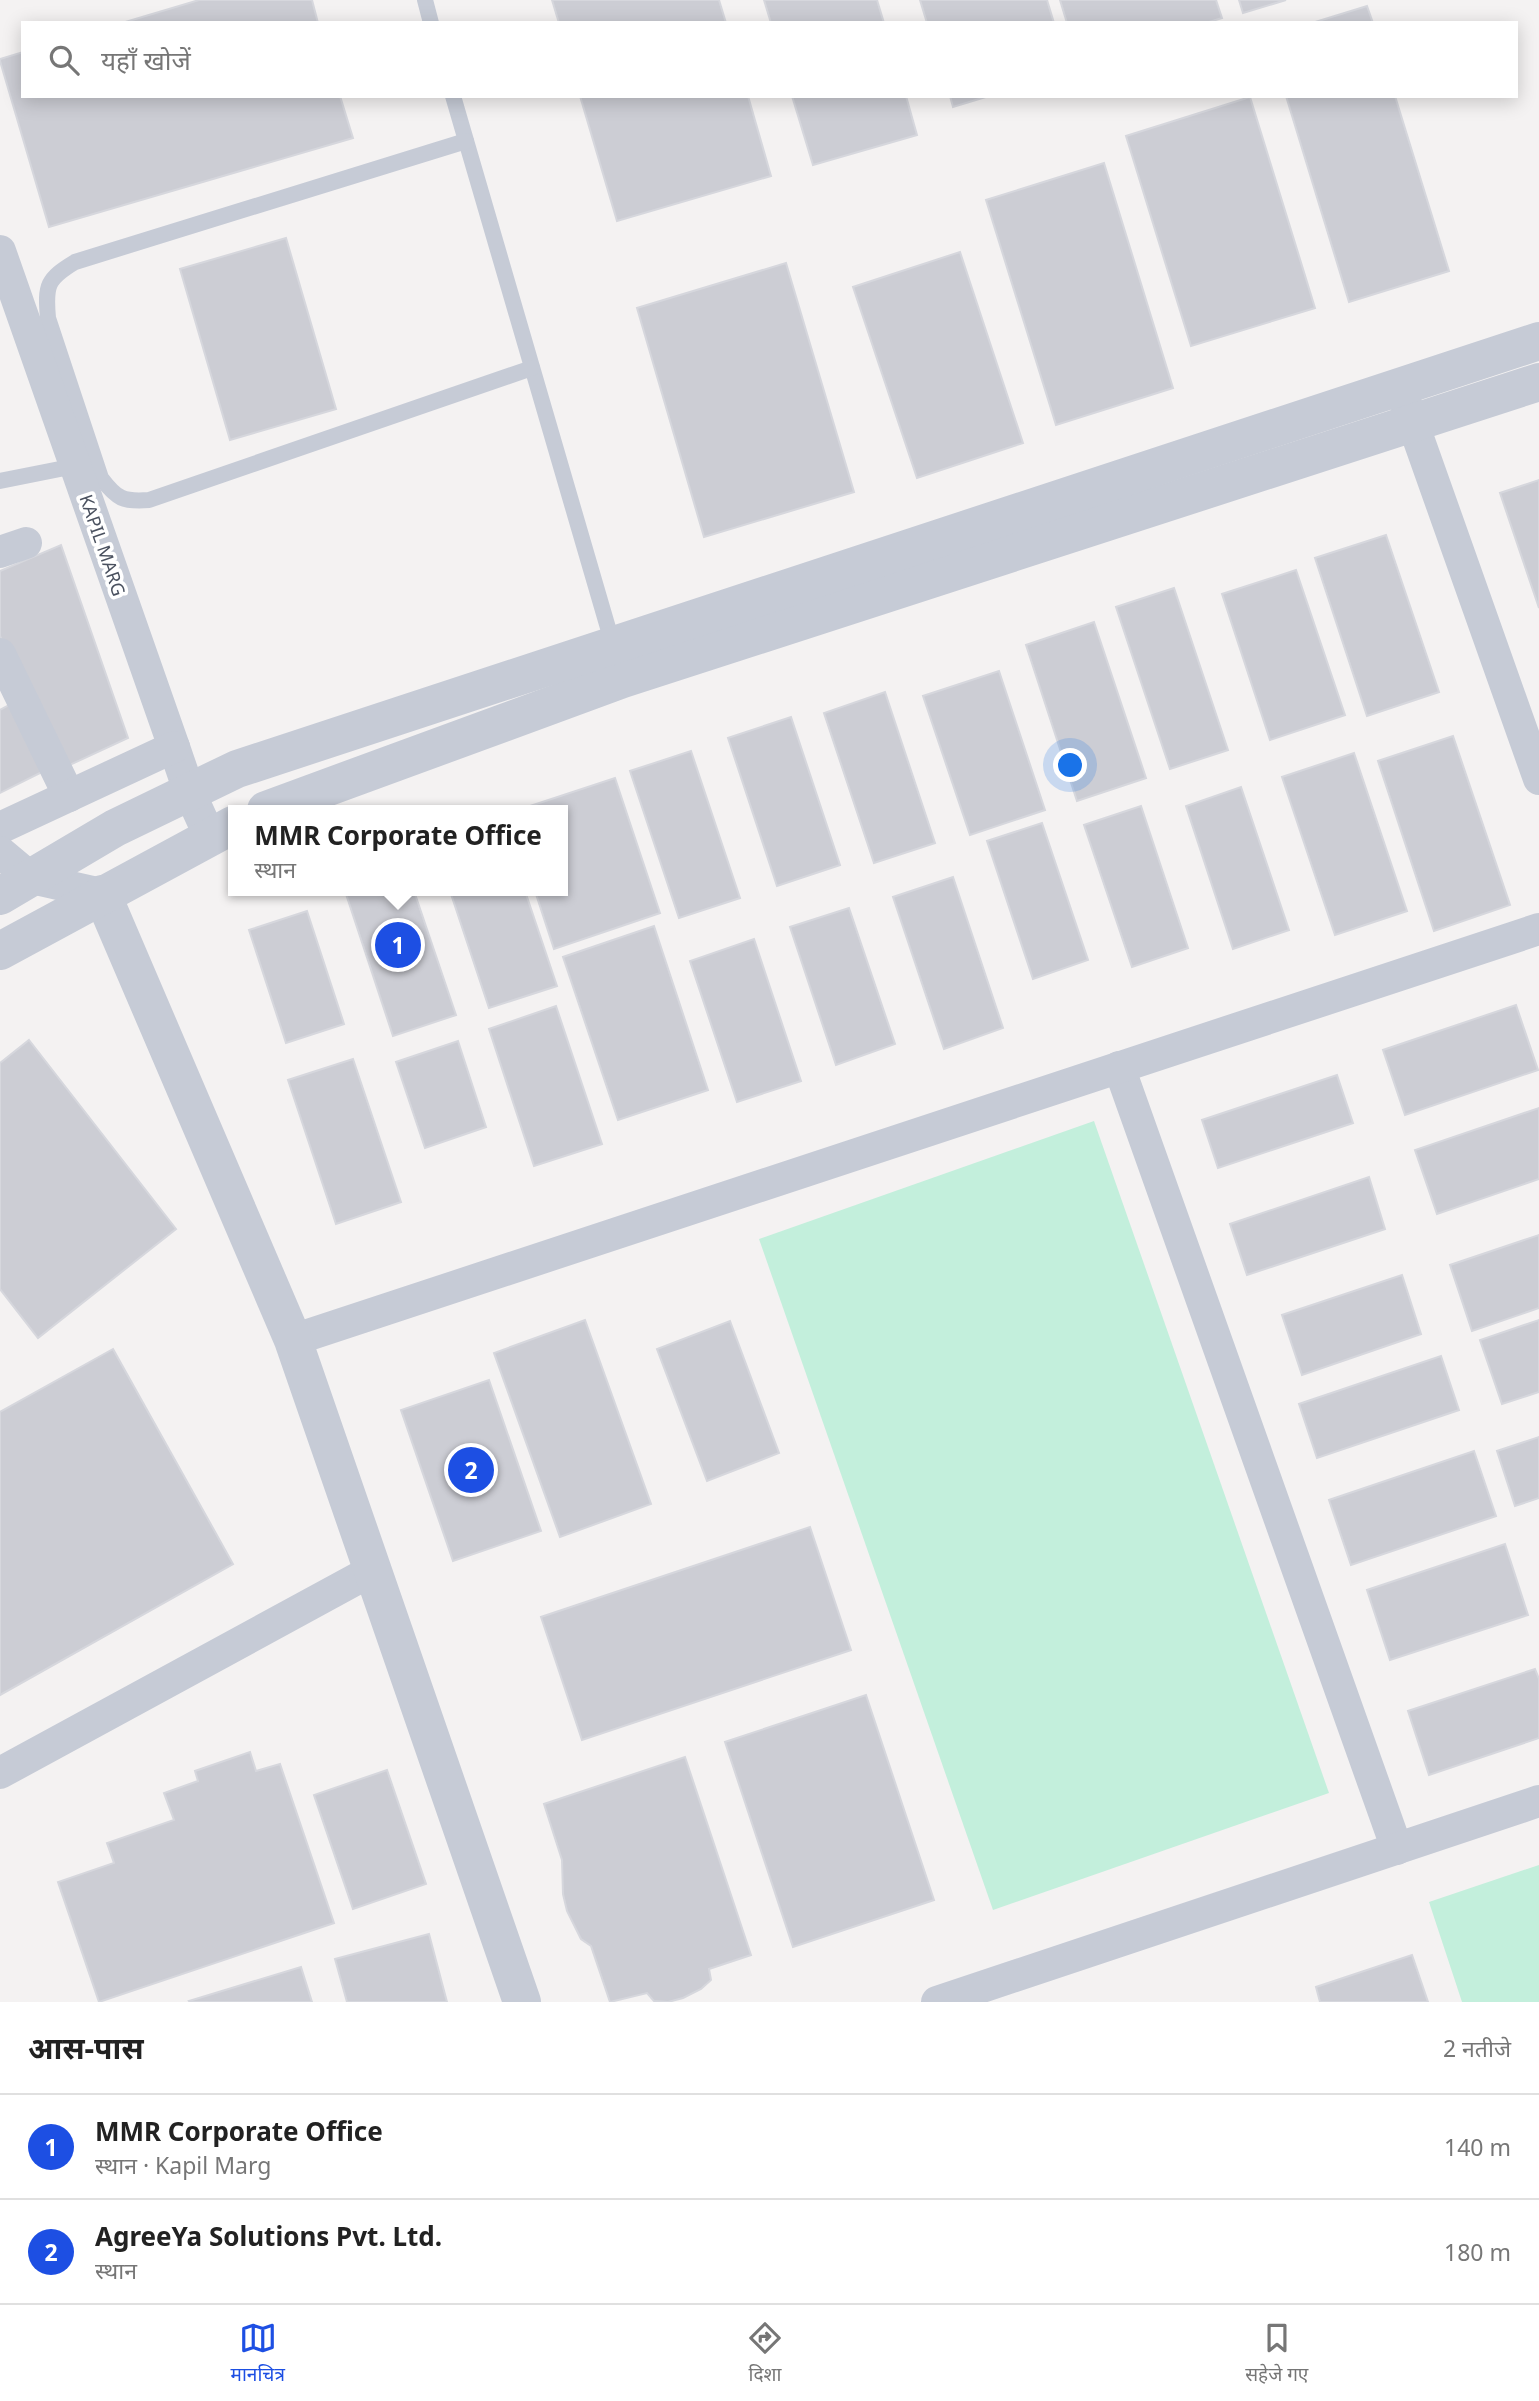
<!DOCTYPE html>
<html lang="hi">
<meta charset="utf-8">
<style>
:root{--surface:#fff;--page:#f2f2f2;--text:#222;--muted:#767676;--line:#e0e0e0;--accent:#1d4fe3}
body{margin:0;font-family:"Noto Sans","Noto Sans Devanagari",sans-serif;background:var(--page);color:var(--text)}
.you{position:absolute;left:1071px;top:766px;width:24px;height:24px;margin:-18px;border:5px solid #fff;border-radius:50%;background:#1a73e8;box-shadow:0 0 0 10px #1a73e833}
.badge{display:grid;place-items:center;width:46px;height:46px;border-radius:50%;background:var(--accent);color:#fff;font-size:23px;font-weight:700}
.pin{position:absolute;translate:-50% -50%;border:4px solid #fff;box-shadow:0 2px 7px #0006}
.popup{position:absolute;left:228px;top:805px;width:340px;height:91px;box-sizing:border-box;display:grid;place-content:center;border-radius:0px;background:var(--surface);filter:drop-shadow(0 2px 5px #0005);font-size:23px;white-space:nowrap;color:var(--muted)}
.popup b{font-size:26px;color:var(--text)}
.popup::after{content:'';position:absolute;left:50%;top:100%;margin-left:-14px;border:14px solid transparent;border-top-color:var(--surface)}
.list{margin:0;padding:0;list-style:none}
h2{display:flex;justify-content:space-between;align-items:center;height:91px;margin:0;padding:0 28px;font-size:30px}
h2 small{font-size:23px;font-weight:400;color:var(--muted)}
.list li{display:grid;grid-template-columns:46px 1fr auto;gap:21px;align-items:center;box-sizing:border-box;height:105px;padding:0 28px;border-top:2px solid var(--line)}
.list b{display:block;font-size:26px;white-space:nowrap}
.list p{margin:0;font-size:23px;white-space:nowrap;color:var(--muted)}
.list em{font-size:23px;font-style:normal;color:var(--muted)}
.icon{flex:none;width:38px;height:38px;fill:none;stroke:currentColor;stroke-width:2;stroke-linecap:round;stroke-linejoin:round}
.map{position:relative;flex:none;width:1539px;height:2002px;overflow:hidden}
.search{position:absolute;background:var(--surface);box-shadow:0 4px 18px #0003;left:21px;right:21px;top:21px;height:77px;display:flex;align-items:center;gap:18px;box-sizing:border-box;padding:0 24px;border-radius:0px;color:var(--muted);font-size:26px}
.sheet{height:301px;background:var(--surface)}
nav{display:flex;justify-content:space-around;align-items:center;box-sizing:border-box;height:98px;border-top:2px solid var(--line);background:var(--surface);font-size:19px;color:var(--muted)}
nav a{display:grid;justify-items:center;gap:4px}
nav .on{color:var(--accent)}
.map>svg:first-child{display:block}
.green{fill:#c3efdc}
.building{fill:#cccdd4;stroke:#d6d7dd;stroke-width:2}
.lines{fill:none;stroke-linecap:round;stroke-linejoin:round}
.service{stroke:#c6cbd6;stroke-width:16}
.minor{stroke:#c6cbd6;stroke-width:32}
.tertiary{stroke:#c6cbd6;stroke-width:38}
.labels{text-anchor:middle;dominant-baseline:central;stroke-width:7;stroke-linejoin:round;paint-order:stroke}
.street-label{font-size:18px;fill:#4a515f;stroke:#fff}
</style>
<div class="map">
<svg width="1539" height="2002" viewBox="0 0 1539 2002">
<rect width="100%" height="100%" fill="#f4f2f2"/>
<!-- green -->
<g class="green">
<path d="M1094,1121l235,672 -336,117 -234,-671z"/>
<path d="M1539,1865v137h-77l-33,-100z"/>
</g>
<!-- building -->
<g class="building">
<path d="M199,0h113l6,23h-196z"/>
<path d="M552,0h167l7,23h-167z"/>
<path d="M764,0h113l7,23h-113z"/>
<path d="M920,0h127l7,23h-127z"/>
<path d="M1060,0h156l6,18 -16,5h-139z"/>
<path d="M1239,0h47l-43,13z"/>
<path d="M1367,6l6,17h-61z"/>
<path d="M23,52v44h317l13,42 -304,89 -49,-166v-2z"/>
<path d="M580,96h168l23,80 -154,45z"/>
<path d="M792,96h114l11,39 -104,30z"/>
<path d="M950,96h39l-36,11z"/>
<path d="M1286,96h109l54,175 -100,31z"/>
<path d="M1250,97l65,211 -124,38 -65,-210z"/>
<path d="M1104,163l69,225 -117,37 -70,-225z"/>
<path d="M286,238l50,171 -106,31 -50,-171z"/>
<path d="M960,252l63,191 -106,35 -64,-191z"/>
<path d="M786,263l68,229 -150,45 -67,-229z"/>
<path d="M1539,480v128l-39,-115z"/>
<path d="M1386,535l53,157 -72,24 -52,-158z"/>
<path d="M61,545l67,193 -67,31 -61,-133v-65z"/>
<path d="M1296,570l49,145 -75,25 -48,-146z"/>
<path d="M1174,588l54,162 -58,19 -54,-162z"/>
<path d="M1094,622l52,156 -69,23 -51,-156z"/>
<path d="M999,671l46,139 -75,25 -47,-139z"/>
<path d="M885,692l50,151 -61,20 -50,-150z"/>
<path d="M9,705l35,66 -44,22v-83z"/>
<path d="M791,717l49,148 -63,21 -49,-148z"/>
<path d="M1453,736l57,169 -76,26 -56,-170z"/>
<path d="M691,751l49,147 -61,20 -49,-147z"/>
<path d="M1354,753l53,158 -72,24 -53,-158z"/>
<path d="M615,778l45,135 -106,36 -19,-58h27v-81h-44z"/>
<path d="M1241,787l48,143 -56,19 -47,-143z"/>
<path d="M1141,806l47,142 -56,19 -48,-142z"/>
<path d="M1042,823l46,137 -55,19 -46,-138z"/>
<path d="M953,877l50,151 -59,21 -51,-152z"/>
<path d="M345,891h69l42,124 -63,21z"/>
<path d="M450,891h75l32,95 -68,22z"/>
<path d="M849,908l46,136 -59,21 -46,-138z"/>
<path d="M307,911l37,113 -58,19 -37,-113z"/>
<path d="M654,926l54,164 -90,30 -55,-163z"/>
<path d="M754,939l47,142 -64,21 -47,-141z"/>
<path d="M1516,1005l22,65 -133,45 -22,-65z"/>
<path d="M556,1006l46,138 -68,22 -45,-137z"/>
<path d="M29,1040l147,189 -138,109 -38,-49v-226z"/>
<path d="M458,1041l28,86 -61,21 -29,-86z"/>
<path d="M353,1059l48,143 -65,22 -48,-144z"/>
<path d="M1337,1075l16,48 -135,45 -16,-48z"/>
<path d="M1539,1108v71l-102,35 -22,-64z"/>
<path d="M1369,1177l16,52 -138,46 -17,-51z"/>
<path d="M1539,1235v73l-67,23 -22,-66z"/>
<path d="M1402,1275l19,59 -119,41 -20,-60z"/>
<path d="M585,1320l66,184 -91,33 -66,-184z"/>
<path d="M1539,1320v72l-37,12 -22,-64z"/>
<path d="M730,1321l49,132 -72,28 -50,-132z"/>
<path d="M113,1349l120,215 -233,131v-283z"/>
<path d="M1441,1356l18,54 -142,48 -18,-54z"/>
<path d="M489,1380l52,151 -88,30 -52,-151z"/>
<path d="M1539,1437v61l-24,8 -18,-55z"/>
<path d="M1474,1451l22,65 -145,49 -22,-65z"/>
<path d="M810,1527l41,123 -269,90 -41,-123z"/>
<path d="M1505,1544l23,71 -138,45 -23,-70z"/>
<path d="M1535,1669l4,10v59l-110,37 -21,-64z"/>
<path d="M866,1695l68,205 -141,47 -68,-205z"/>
<path d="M250,1752l6,19 24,-7 54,159 -235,79 -41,-120 56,-19 -7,-20 67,-23 -10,-27 34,-12 -3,-10z"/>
<path d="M685,1757l66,198 -42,14 2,11 -10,9 -18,9 -15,4 -14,-1 -7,-8 -37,9 -19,-56 -10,-7 -14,-28 -4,-17 -1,-34 -18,-56z"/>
<path d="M387,1770l39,114 -73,25 -39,-114z"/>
<path d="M429,1934l18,68h-100l-12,-43z"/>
<path d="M1412,1955l16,47h-108l-4,-15z"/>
<path d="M301,1967l11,35h-122l-1,-1z"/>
</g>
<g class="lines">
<!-- service -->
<g class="service">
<path d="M425,0l6,23"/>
<path d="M453,96l160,549"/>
<path d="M466,141l-391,121c-28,17 -30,23 -27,56l53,160c16,21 22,24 48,22l383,-132"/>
<path d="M0,481l75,-15"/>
</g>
<!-- minor -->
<g class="minor">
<path d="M0,251l174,496 15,44 21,46"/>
<path d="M1405,401l134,378"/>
<path d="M0,552l26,-9"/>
<path d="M0,654l69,142"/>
<path d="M0,828l174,-81"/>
<path d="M0,852l31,26 71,16"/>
<path d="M1119,1067l278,782"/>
<path d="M293,1340l1246,-411"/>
<path d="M0,1773l373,-203"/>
<path d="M937,2002l602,-201"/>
</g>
<!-- tertiary -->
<g class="tertiary">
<path d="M266,810l357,-131 916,-297"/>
<path d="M102,894l191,446 229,662"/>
<path d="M0,896l115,-68 122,-59 1302,-428"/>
<path d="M0,951l233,-126"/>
</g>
</g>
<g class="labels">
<!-- street labels -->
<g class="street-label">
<text transform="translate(103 545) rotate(71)">KAPIL MARG</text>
</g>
</g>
</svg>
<div class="you"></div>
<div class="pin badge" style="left:398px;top:945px">1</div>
<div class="popup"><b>MMR Corporate Office</b>स्थान</div>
<div class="pin badge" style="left:471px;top:1470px">2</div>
<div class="search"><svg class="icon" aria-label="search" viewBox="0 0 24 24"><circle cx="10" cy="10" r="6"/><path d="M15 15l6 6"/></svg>यहाँ खोजें</div>
</div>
<section class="sheet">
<h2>आस-पास<small>2 नतीजे</small></h2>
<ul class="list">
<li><span class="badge">1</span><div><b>MMR Corporate Office</b><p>स्थान · Kapil Marg</p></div><em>140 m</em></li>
<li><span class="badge">2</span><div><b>AgreeYa Solutions Pvt. Ltd.</b><p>स्थान</p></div><em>180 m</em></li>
</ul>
</section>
<nav>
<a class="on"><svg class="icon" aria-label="map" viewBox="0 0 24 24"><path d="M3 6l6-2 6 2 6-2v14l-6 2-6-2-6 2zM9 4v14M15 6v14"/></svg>मानचित्र</a>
<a><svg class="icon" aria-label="directions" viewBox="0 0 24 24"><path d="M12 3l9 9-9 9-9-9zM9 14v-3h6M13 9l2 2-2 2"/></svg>दिशा</a>
<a><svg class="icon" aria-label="saved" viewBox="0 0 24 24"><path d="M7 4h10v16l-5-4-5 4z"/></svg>सहेजे गए</a>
</nav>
